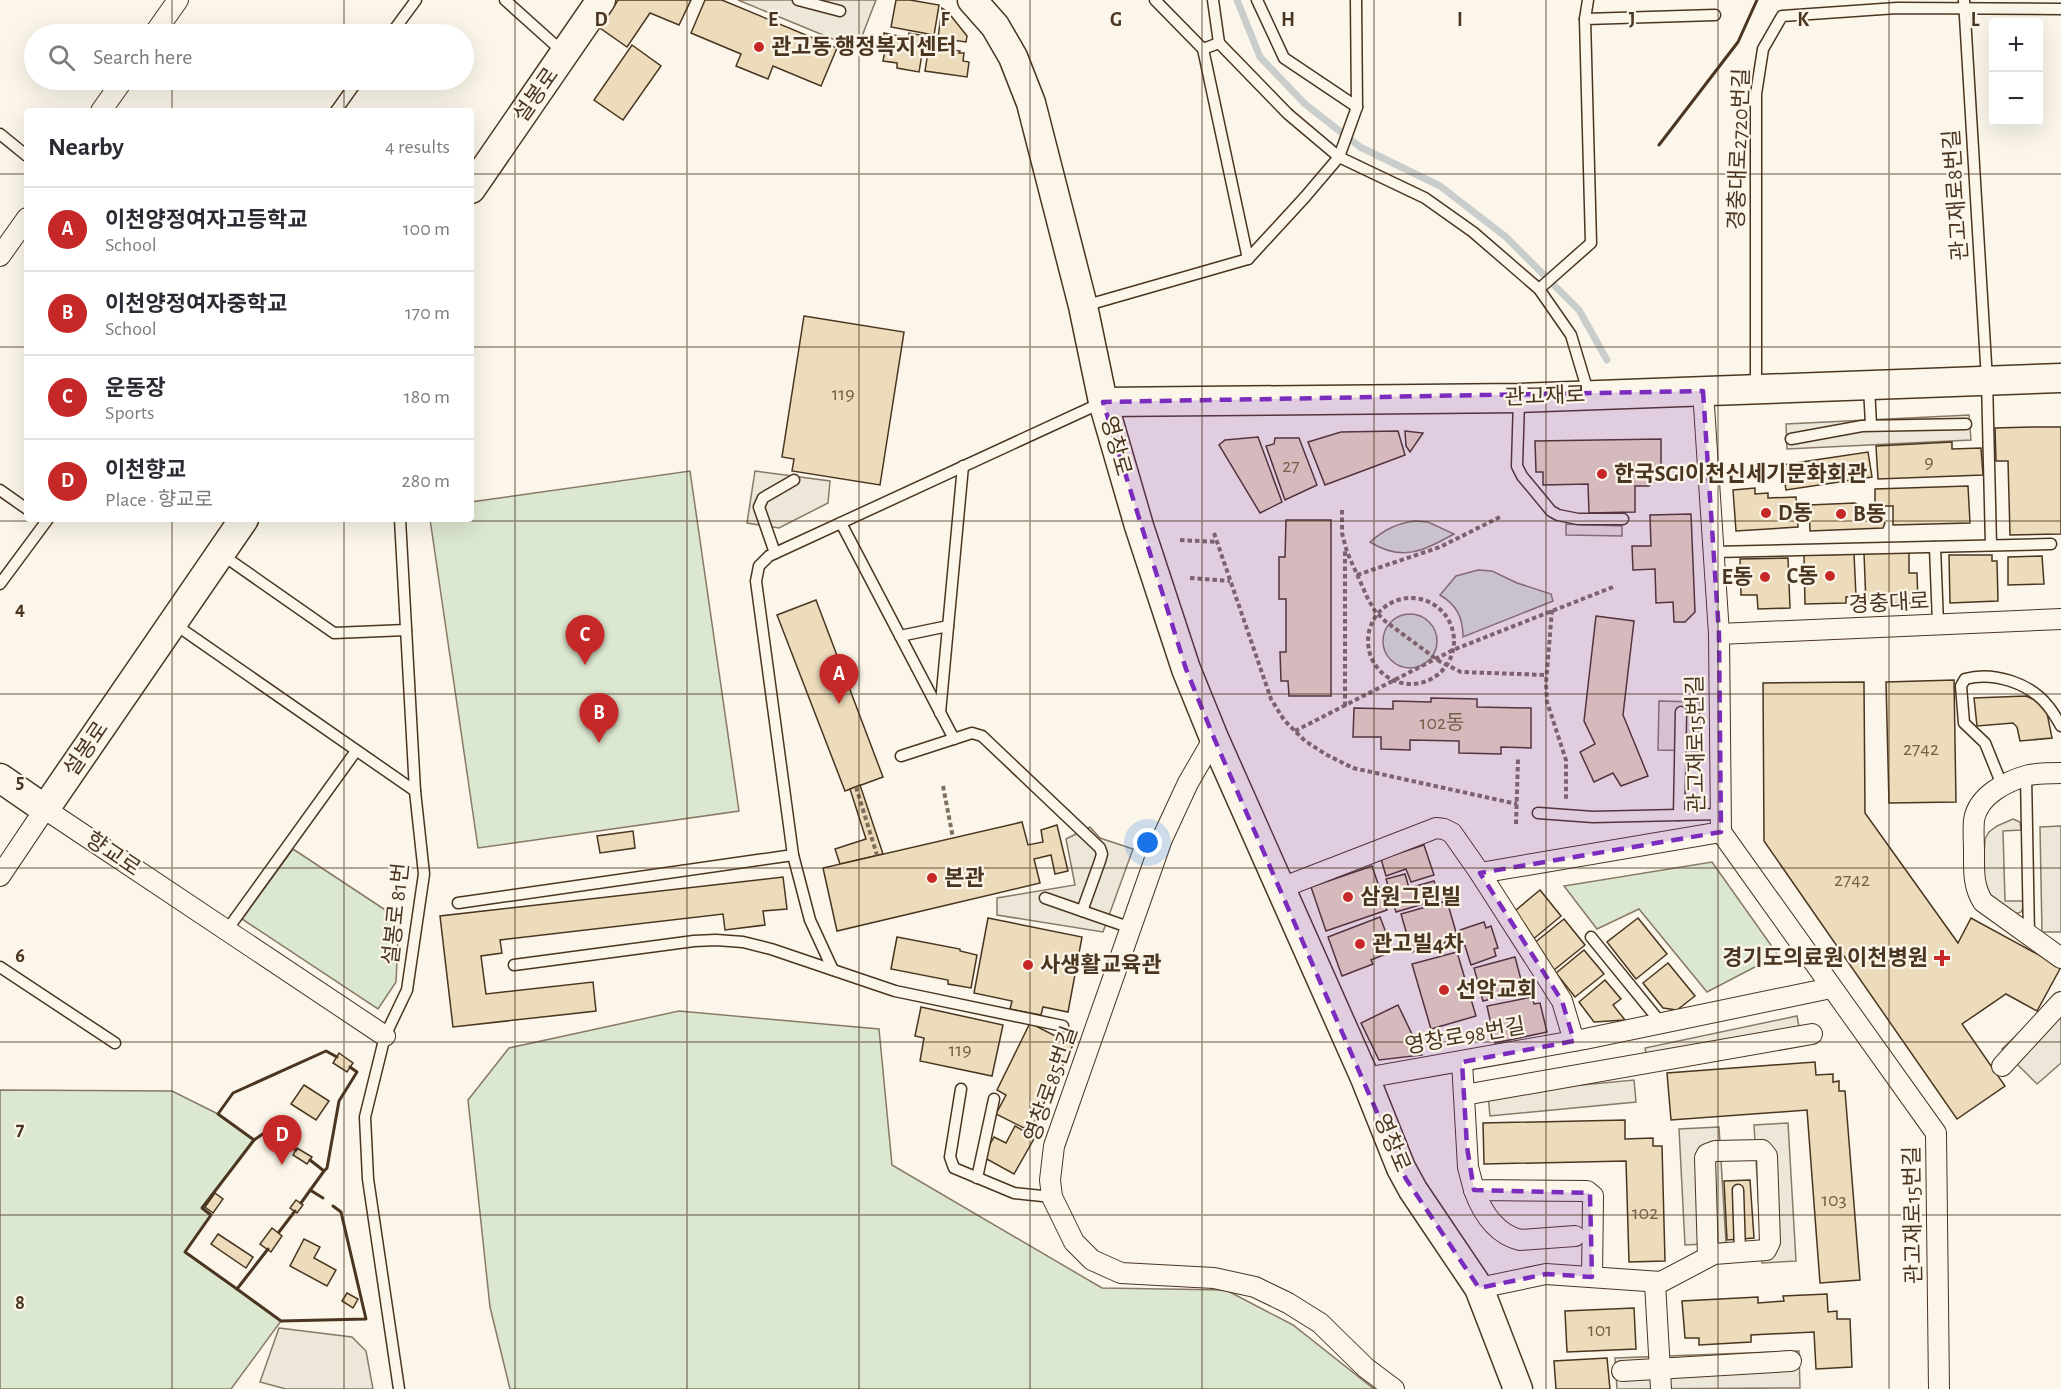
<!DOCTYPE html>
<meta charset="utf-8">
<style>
:root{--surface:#fff;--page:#f7f7f7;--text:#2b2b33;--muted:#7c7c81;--line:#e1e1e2;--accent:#c62828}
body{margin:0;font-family:"Alegreya Sans","Noto Sans KR",sans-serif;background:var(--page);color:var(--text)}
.controls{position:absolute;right:18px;top:18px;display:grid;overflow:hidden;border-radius:6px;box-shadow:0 6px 24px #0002}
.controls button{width:54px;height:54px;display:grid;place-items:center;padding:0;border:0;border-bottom:2px solid var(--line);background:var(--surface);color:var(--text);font:30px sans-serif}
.you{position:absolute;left:1148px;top:843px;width:21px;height:21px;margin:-15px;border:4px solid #fff;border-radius:50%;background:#1a73e8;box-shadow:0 0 0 9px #1a73e833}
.badge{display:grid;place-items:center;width:39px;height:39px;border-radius:50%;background:var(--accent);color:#fff;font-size:20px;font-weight:700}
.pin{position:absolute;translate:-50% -50px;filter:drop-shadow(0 2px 3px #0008)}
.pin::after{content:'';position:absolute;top:32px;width:21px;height:18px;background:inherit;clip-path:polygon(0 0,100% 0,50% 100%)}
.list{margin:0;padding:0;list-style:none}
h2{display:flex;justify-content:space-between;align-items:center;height:78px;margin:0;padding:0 24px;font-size:26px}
h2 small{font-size:20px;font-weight:400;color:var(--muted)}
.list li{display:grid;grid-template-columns:39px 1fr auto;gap:18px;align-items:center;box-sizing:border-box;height:84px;padding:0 24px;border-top:2px solid var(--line)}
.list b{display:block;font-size:22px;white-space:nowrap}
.list p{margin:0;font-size:20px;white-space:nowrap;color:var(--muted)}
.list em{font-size:20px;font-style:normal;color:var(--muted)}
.icon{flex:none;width:33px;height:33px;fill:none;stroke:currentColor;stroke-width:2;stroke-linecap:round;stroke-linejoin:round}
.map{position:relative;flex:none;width:2061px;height:1389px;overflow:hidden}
.search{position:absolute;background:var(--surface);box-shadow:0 6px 24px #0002;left:24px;top:24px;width:450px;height:66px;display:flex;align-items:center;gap:15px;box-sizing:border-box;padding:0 21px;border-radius:33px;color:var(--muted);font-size:22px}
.panel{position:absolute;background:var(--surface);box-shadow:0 6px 24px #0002;left:24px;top:108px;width:450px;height:414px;border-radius:6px}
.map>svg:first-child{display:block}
.green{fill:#dce7d0;stroke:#887966;stroke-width:1.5}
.parking{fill:#ede7d9;stroke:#887966;stroke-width:1.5}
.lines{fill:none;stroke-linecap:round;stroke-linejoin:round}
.stream{stroke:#c9cecd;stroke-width:7}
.building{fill:#ecdcbc;stroke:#4a3520;stroke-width:1.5}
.lane-casing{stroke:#4a3520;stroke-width:13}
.street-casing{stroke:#4a3520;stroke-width:22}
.secondary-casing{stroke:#4a3520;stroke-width:31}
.path{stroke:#7f6f5c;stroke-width:4;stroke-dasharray:4.5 3;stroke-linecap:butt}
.lane{stroke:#fbf6e9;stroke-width:10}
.street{stroke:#fbf6e9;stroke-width:20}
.secondary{stroke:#fbf6e9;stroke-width:28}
.wall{stroke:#4a3520;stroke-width:3}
.marked{fill:#7b2cbf;fill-opacity:0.2;stroke:#7b2cbf;stroke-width:4.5;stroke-dasharray:12 8;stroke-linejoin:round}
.grid{fill:none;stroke:#4a3520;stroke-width:1.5;stroke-opacity:0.55}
.poi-dot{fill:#c62828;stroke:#fbf6e9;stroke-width:2}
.labels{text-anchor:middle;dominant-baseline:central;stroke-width:4.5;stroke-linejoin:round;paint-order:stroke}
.number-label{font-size:20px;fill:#725f47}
.poi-label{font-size:22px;font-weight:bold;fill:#4a3520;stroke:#fbf6e9;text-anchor:start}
.street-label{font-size:22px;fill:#4a3520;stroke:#fbf6e9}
.grid-label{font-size:20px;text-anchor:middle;font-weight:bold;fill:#4a3520;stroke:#fbf6e9;stroke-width:4.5;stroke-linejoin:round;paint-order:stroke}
</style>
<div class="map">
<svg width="2061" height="1389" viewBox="0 0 2061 1389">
<rect width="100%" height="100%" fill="#fbf6e9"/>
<!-- green -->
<g class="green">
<path d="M690,471l49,340 -261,37 -48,-329h41v-17z"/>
<path d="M1415,521l13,1 26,12c-31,17 -52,28 -84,8 14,-12 27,-19 45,-21z"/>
<path d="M1478,570l14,1 25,12 34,11 2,7 -90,36c0,-19 -6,-32 -23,-42l16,-19z"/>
<circle cx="1410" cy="641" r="27"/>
<path d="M293,849l106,70 -3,63 -18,27 -136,-90z"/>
<path d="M1712,862l66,93 -71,37 -68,-83 -42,20 -33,-43z"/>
<path d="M679,1011l200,18 13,136 210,123 124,2 67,35 81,64h-864l-20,-82 -22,-207 41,-52z"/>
<path d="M0,1090l172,1 46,23 36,26 -52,68 9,7 -26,37 96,69 -50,68h-231z"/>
</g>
<!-- parking -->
<g class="parking">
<path d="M738,0h138l-19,49z"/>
<path d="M1969,415l2,25 -184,9 -1,-25z"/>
<path d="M755,471l75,10 -2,22 -49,25 -32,-5z"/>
<path d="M1566,524l56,2v10l-56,-1z"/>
<path d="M1659,701l41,1 -1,49 -41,-1z"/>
<path d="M2013,819l7,3 1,8 -18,1 2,70h17l3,3 -4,8 -6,2 -29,-16 -4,-10 3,-49 4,-7 8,-6z"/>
<path d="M2061,826v106h-19l-2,-105z"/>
<path d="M1090,827l10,11 33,11 -30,83 -106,-17v-17l78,-13 -9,-46z"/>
<path d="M2061,993v70l-24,21 -35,-35z"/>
<path d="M1797,1016l2,11 -152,31 -2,-10z"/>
<path d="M1634,1080l2,22 -146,14 -2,-22z"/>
<path d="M1788,1123l8,138 -34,2 -8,-138z"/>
<path d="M1719,1127l7,116 -41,2 -6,-116z"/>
<path d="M279,1328l73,9 14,14 7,38h-87l-26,-7z"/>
<path d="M1799,1351l1,37 -183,1 -2,-31z"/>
</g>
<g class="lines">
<!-- stream -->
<path class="stream" d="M1237,0l23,57 45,47 55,43 80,39 66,51 73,73 28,50"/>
</g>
<!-- building -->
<g class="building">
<path d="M618,0h73l-12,25 -29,-12 -23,34 -27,-19z"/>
<path d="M705,0h17l115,48 -16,38 -48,-20 -5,13 -32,-13 5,-12 -50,-21z"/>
<path d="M896,0h14l29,5 -5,30 -43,-8z"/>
<path d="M942,8l6,4 19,24 -1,6 -28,-4z"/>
<path d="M884,33l24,5 1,-5 16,3 -6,36 -22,-4v-5l-14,-2 2,-10 -4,-1z"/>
<path d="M632,45l29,21 -38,54 -29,-20z"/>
<path d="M929,46l31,5 -1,2h5l-1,8 6,1 -2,15 -42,-6z"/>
<path d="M804,316l100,16 -24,153 -88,-14 2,-12 -12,-2z"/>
<path d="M2032,427h29v107l-51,1 -2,-74h-12l-1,-33z"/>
<path d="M1398,431l7,24 -80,30 -17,-43 33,-10z"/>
<path d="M1405,431l18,2 -13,19 -4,-6z"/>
<path d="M1258,437l24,65 -22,11 -41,-68 6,-5z"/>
<path d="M1275,438h24l18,47 -32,15 -19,-54 8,-2z"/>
<path d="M1661,439v37l-12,10h-14v26l-46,1 -1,-29 -45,1v-13h-7l-1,-31z"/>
<path d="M1952,442v7l29,-1 2,27 -105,4 -2,-33z"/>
<path d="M1868,452l4,25 -86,13 -4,-25z"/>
<path d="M1968,486l2,37 -77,2v-19h-18v-17z"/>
<path d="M1755,488v6l13,-1v5l28,-1 2,30 -62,4 -3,-41z"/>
<path d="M1855,503l30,20 -2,5 -73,3 -1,-26z"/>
<path d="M1691,514l4,98 -10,10h-11l-1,-20 -17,1 -1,-34 -22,1 -1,-24h19l-1,-31z"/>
<path d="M1286,520h45v176h-42l-1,-15h-7l-1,-29h6v-53h-7v-42h6z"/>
<path d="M1909,552v21h8l1,30 -52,1 -2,-51z"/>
<path d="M1854,554l2,42 -10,1v6l-41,1 -1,-49z"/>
<path d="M1949,555h43v6h5l1,40 -48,2z"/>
<path d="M2042,556l2,28 -36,1v-28z"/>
<path d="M1788,558l2,50 -32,1 -1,-14h-16l-1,-36z"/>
<path d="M816,600l67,177 -38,14 -68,-176z"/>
<path d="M1596,616l38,5 -11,94 25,61 -27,10 -8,-13 -19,9 -14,-30 15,-8 -11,-23z"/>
<path d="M1954,680l2,122 -67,1 -3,-121z"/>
<path d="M1864,682l1,131 93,130 13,-25 90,49 -24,44 -31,-17 -44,30 43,62 -48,33 -193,-278 -1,-158z"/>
<path d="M2026,696l11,5 10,12 5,25 -32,3 -3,-14 -4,-4 -36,3 -3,-28z"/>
<path d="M1431,698l46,1v8l54,1v40l-30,-1v7l-42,-1v-12l-49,-1v10l-29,-1v-12h-28l1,-29 39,1v-8l38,1z"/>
<path d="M860,785l23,69 -43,10 -5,-15 31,-10 -16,-50z"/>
<path d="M1022,822l6,23 15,-3 -2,-12 16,-5 11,46 -13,3 -4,-19 -17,4 6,24 -203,48 -14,-63z"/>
<path d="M633,831l2,17 -35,5 -3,-17z"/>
<path d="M1424,845l10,30 -23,7 -5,-13 -20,7 -5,-17z"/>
<path d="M1372,866l15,44 -61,21 -15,-44z"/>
<path d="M1405,874l4,14 25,-7 6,18 -44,13 -10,-33z"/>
<path d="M783,877l4,32 -24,2 2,14 -40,5 -2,-16 -223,26 2,13 -21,3 5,38 107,-12 3,29 -143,16 -13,-111z"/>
<path d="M1540,890l21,26 -30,25 -21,-26z"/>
<path d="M1447,901l11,38 -46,13 -11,-38z"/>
<path d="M1380,917l13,34 -22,9 2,4 -31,12 -14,-39z"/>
<path d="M988,918l94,19 -14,75 -25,-5 -2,8 -31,-6 2,-8 -38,-8z"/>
<path d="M1638,918l29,36 -31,25 -29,-37z"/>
<path d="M1564,919l21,26 -31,25 -21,-26z"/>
<path d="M1484,922l2,6 5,-2 7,22 -4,1 2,7 -25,9 -11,-35z"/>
<path d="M897,937l63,12v2l17,4 -6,33 -23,-4v-4l-57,-11z"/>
<path d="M1584,950l20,24 -29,23 -19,-24z"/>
<path d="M1457,952l19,64 -45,13 -19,-65z"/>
<path d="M1515,957l9,34 -41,10 -9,-33z"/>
<path d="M1668,963l27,33 -18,14 -14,-2 -20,-25z"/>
<path d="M1605,980l16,19 -8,6 12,15 -31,2 -15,-20z"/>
<path d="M1532,997l2,7 6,-1 7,29 -52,11 -8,-37z"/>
<path d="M1398,1005l24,50 -43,5 -18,-37z"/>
<path d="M921,1007l82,18 -11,51 -72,-15 4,-23 -9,-2z"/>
<path d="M1030,1023l43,22 -43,86 -34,-17 10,-19 -9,-5z"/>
<path d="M339,1053l14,10 -6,9 -14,-9z"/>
<path d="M1815,1062l1,13 17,-1v8l6,-1v10h6l15,189 -40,3 -13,-173 -136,10 -4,-47z"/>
<path d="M304,1085l25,16 -13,19 -25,-16z"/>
<path d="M1625,1120v19l28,-1v8h9l3,115 -36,1 -3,-101 -142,3 -1,-41z"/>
<path d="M1015,1126l20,11 -21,37 -31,-17 11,-20 12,6z"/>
<path d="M297,1148l15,9 -5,7 -14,-9z"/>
<path d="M1750,1180l4,58 -27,2 -3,-59z"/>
<path d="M215,1193l8,6 -10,14 -8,-6z"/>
<path d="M296,1200l7,5 -6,8 -7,-5z"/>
<path d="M272,1228l10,8 -11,16 -11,-8z"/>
<path d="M218,1234l35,23 -7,11 -35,-24z"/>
<path d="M304,1239l16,8 -6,11 22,12 -9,16 -37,-20z"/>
<path d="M347,1293l11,6 -5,9 -11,-7z"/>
<path d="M1827,1294l1,18 9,-1v8h13l2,48 -36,2 -2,-37 -63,3v7l-52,3v-7h-14l-3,-37 76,-4v6l26,-2 -1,-5z"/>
<path d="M1634,1308l2,41 -69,3 -2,-41z"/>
<path d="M1607,1358l3,31h-54l-2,-28z"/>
</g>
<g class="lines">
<!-- lane casing -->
<g class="lane-casing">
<g id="lane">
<path d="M505,0l59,53"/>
<path d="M798,0l42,11"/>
<path d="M1155,0l48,49 45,210"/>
<path d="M1213,0l6,43"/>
<path d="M1257,0l27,58 73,49"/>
<path d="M1964,0l23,380 4,165"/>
<path d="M1585,19l3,-19"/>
<path d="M391,34l25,-34"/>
<path d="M1203,49l16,-6 69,71 51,43 86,41 48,34 66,57 32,46 18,60"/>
<path d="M336,111l22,-31"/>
<path d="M0,134l27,22"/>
<path d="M1539,289l52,-46 -6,-224 130,-4"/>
<path d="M1084,306l164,-47 57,-62 34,-40 18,-50 -1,-107"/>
<path d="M1869,387l2,38"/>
<path d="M1756,388v-294l7,-45 19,-33 115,-8 164,1"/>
<path d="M1519,399l-2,67 5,10 29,35 7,4 20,4h45"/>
<path d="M1791,439l71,-13 104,-2"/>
<path d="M0,490l27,19"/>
<path d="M841,523l113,216"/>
<path d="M1935,547l3,77"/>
<path d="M1714,552l337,-8"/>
<path d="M775,553l-16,-46 4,-9 31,-18"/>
<path d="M221,554l113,79 72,-3"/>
<path d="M0,584l48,-65"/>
<path d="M173,623l242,168"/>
<path d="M900,636l48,-10"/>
<path d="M940,713l23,-247"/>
<path d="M901,756l71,-23 10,3 118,112 2,6 -2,7 -18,50"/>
<path d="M2026,776l3,159"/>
<path d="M2002,785l-17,-42 -21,-20 -3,-37 4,-7c28,-8 65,4 83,27 5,6 9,13 13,20"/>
<path d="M1538,813l55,4 128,-3"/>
<path d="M1679,815l2,-103"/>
<path d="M1045,898l86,30"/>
<path d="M458,903l335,-48"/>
<path d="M227,930l129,-179"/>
<path d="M1591,937l71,87"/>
<path d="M514,965l180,-24 22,-1 27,2 28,7 124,42 168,35"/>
<path d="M0,967l115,76"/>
<path d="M833,970l-23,-50 -17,-65 -37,-274 3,-15 10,-10 334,-154"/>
<path d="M961,1089l-11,68 4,11 60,25 38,4"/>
<path d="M977,1178l17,-79"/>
<path d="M1738,1190l2,63"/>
<path d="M399,1389l-31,-210 -3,-62 20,-81 22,-46 17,-116 -9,-83 -15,-272"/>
</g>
</g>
<!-- street casing -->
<g class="street-casing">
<g id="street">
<path d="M154,34l24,-34"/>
<path d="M101,111l22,-31"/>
<path d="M0,256l27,-38"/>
<path d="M1703,391l16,243 2,198 215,301 3,256"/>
<path d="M1719,634l342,-15"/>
<path d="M1214,738l-26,45 -26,56 -108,307 -4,34 2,17 22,45 18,18 29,13 93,5 41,9 33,16 32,20 46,45 28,21"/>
<path d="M2061,773c-11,0 -22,0 -32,2 -22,6 -51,20 -55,45 -1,10 0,22 0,33 0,18 -1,33 9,49l78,56"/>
<path d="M1480,873l241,-41"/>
<path d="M0,876l45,-67 340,227"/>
<path d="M1281,888l155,-60 8,1 8,4 28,40 82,128 12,40"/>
<path d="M1462,1062l6,105 6,23 113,1 6,5v3l-1,78"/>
<path d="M2002,1066l59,-64"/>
<path d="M1365,1078l220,-39 246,-51"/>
<path d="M1464,1095l348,-61"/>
<path d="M1474,1190c8,22 22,44 46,50l55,-4"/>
<path d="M1655,1283l6,106"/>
<path d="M1479,1288l67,-14 115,8 53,-28 52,-4 4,-8 -3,-86 -5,-6 -47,1 -8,3 -2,4 3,99"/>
<path d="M1622,1371l169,-10"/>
</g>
</g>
<!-- secondary casing -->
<g class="secondary-casing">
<g id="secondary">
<path d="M972,0l23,26 18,31 18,46 52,203 20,96 36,124 47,143 28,69 151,340 36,90 12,22 66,98 39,101"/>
<path d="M471,189l130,-189"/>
<path d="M1103,402l416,-4 542,-20"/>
<path d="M0,778l45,31 199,-290"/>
</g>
</g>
<!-- path -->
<g class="path">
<path d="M1342,510v23l5,19 21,47 7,12 10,10 54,40 22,11 86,3"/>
<path d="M1214,533l57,166 13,21 21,21 22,14 26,13 164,36"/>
<path d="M1180,540l37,2"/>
<path d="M1357,575l83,-28 62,-31"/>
<path d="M1190,578l40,3"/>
<circle cx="1411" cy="641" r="43"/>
<path d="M1552,610l-6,73 1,19 19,58v39"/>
<path d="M1345,706v-155"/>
<path d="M1295,731l158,-81 160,-63"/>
<path d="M943,786l10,52"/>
<path d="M856,787l21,68"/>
<path d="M1516,824l2,-65"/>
</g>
<!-- lane -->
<use href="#lane" class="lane"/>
<!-- street -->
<use href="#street" class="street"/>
<!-- secondary -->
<use href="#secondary" class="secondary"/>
<!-- wall -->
<g class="wall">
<path d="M1659,145l79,-103 19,-42"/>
<path d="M254,1140l-36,-26 15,-21 93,-42 11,6"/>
<path d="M324,1171l3,-3 12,-67 18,-29 -7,-5"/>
<path d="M310,1190l13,8"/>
<path d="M301,1203l23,-32 -14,-11"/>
<path d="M279,1232l16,-21"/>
<path d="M268,1249l-31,40 -52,-37 26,-37 -9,-7 52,-68 13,-9 29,19"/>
<path d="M237,1289l44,32 85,-2 -25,-107 -8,-6"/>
</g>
</g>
<!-- marked area -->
<path class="marked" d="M1703,391l16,243 2,198 -241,41 82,128 12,40 -112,21 5,85 7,43 116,3 2,84 -46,-3 -67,14 -73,-109 -192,-441 -28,-69 -83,-267z"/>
<!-- grid -->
<path class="grid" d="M172,0v34M344,0v34M515,0v1389M687,0v1389M859,0v1389M1030,0v1389M1202,0v1389M1374,0v1389M1546,0v1389M1718,0v1389M1889,0v1389M172,80v31M344,80v31M0,174h27M471,174h1590M0,347h27M471,347h1590M172,519v870M344,519v870M0,521h2061M0,694h2061M0,868h2061M0,1042h2061M0,1215h2061"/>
<!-- markers -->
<g class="poi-dot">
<circle cx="759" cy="47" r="6"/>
<circle cx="1602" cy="474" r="6"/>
<circle cx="1766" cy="513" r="6"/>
<circle cx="1841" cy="514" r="6"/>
<circle cx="1830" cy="576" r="6"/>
<circle cx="1765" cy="577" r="6"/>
<circle cx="932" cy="878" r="6"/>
<circle cx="1348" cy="897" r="6"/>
<circle cx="1360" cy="944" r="6"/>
<path d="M1939 949h6v6h6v6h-6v6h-6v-6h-6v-6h6z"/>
<circle cx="1028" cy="965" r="6"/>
<circle cx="1444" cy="990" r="6"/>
</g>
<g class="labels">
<!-- number labels -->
<g class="number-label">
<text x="843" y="394">119</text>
<text x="1929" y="462">9</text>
<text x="1291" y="466">27</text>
<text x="1442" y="723">102동</text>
<text x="1921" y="749">2742</text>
<text x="1852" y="880">2742</text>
<text x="960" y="1050">119</text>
<text x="1834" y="1200">103</text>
<text x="1645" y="1213">102</text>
<text x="1600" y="1330">101</text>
</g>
<!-- poi labels -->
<g class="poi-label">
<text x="771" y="47">관고동 행정복지센터</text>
<text x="1614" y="474">한국SGI이천신세기문화회관</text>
<text x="1778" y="513">D동</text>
<text x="1853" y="514">B동</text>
<text x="1818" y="576" text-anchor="end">C동</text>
<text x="1753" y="577" text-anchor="end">E동</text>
<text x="944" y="878">본관</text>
<text x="1360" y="897">삼원그린빌</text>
<text x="1372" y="944">관고빌4차</text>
<text x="1928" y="958" text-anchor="end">경기도의료원 이천병원</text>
<text x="1040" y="965">사생활교육관</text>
<text x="1456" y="990">선악교회</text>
</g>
<!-- street labels -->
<g class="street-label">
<text transform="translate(536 95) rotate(-55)">설봉로</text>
<text transform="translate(1739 149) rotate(-88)">경충대로2720번길</text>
<text transform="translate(1956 195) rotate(-94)">관고재로8번길</text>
<text transform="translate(1545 396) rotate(-2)">관고재로</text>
<text transform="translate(1116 446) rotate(74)">영창로</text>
<text transform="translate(1889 603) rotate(-3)">경충대로</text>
<text transform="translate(1696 744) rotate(-91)">관고재로15번길</text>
<text transform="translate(86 749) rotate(-56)">설봉로</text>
<text transform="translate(113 854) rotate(34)">향교로</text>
<text transform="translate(396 914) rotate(-84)">설봉로 81번</text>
<text transform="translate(1465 1036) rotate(-10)">영창로98번길</text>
<text transform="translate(1051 1084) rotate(-71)">영창로85번길</text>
<text transform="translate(1392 1143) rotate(67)">영창로</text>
<text transform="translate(1913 1215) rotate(-91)">관고재로15번길</text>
</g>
</g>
<g class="grid-label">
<text x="601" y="26">D</text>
<text x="773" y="26">E</text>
<text x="945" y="26">F</text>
<text x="1116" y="26">G</text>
<text x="1288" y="26">H</text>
<text x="1460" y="26">I</text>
<text x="1632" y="26">J</text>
<text x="1803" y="26">K</text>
<text x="1975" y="26">L</text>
<text x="20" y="615">4</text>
<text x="20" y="788">5</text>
<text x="20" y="962">6</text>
<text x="20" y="1135">7</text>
<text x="20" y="1309">8</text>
</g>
</svg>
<div class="controls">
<button>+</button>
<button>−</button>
</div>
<div class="you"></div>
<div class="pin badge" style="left:839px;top:704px">A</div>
<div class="pin badge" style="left:599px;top:743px">B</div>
<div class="pin badge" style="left:585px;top:665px">C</div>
<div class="pin badge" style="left:282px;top:1165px">D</div>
<div class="search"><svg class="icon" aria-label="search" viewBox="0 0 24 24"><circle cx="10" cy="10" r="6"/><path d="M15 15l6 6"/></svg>Search here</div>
<section class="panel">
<h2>Nearby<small>4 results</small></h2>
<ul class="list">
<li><span class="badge">A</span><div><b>이천양정여자고등학교</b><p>School</p></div><em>100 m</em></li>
<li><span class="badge">B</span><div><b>이천양정여자중학교</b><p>School</p></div><em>170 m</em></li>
<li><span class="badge">C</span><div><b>운동장</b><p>Sports</p></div><em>180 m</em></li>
<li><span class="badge">D</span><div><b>이천향교</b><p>Place · 향교로</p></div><em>280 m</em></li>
</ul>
</section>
</div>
